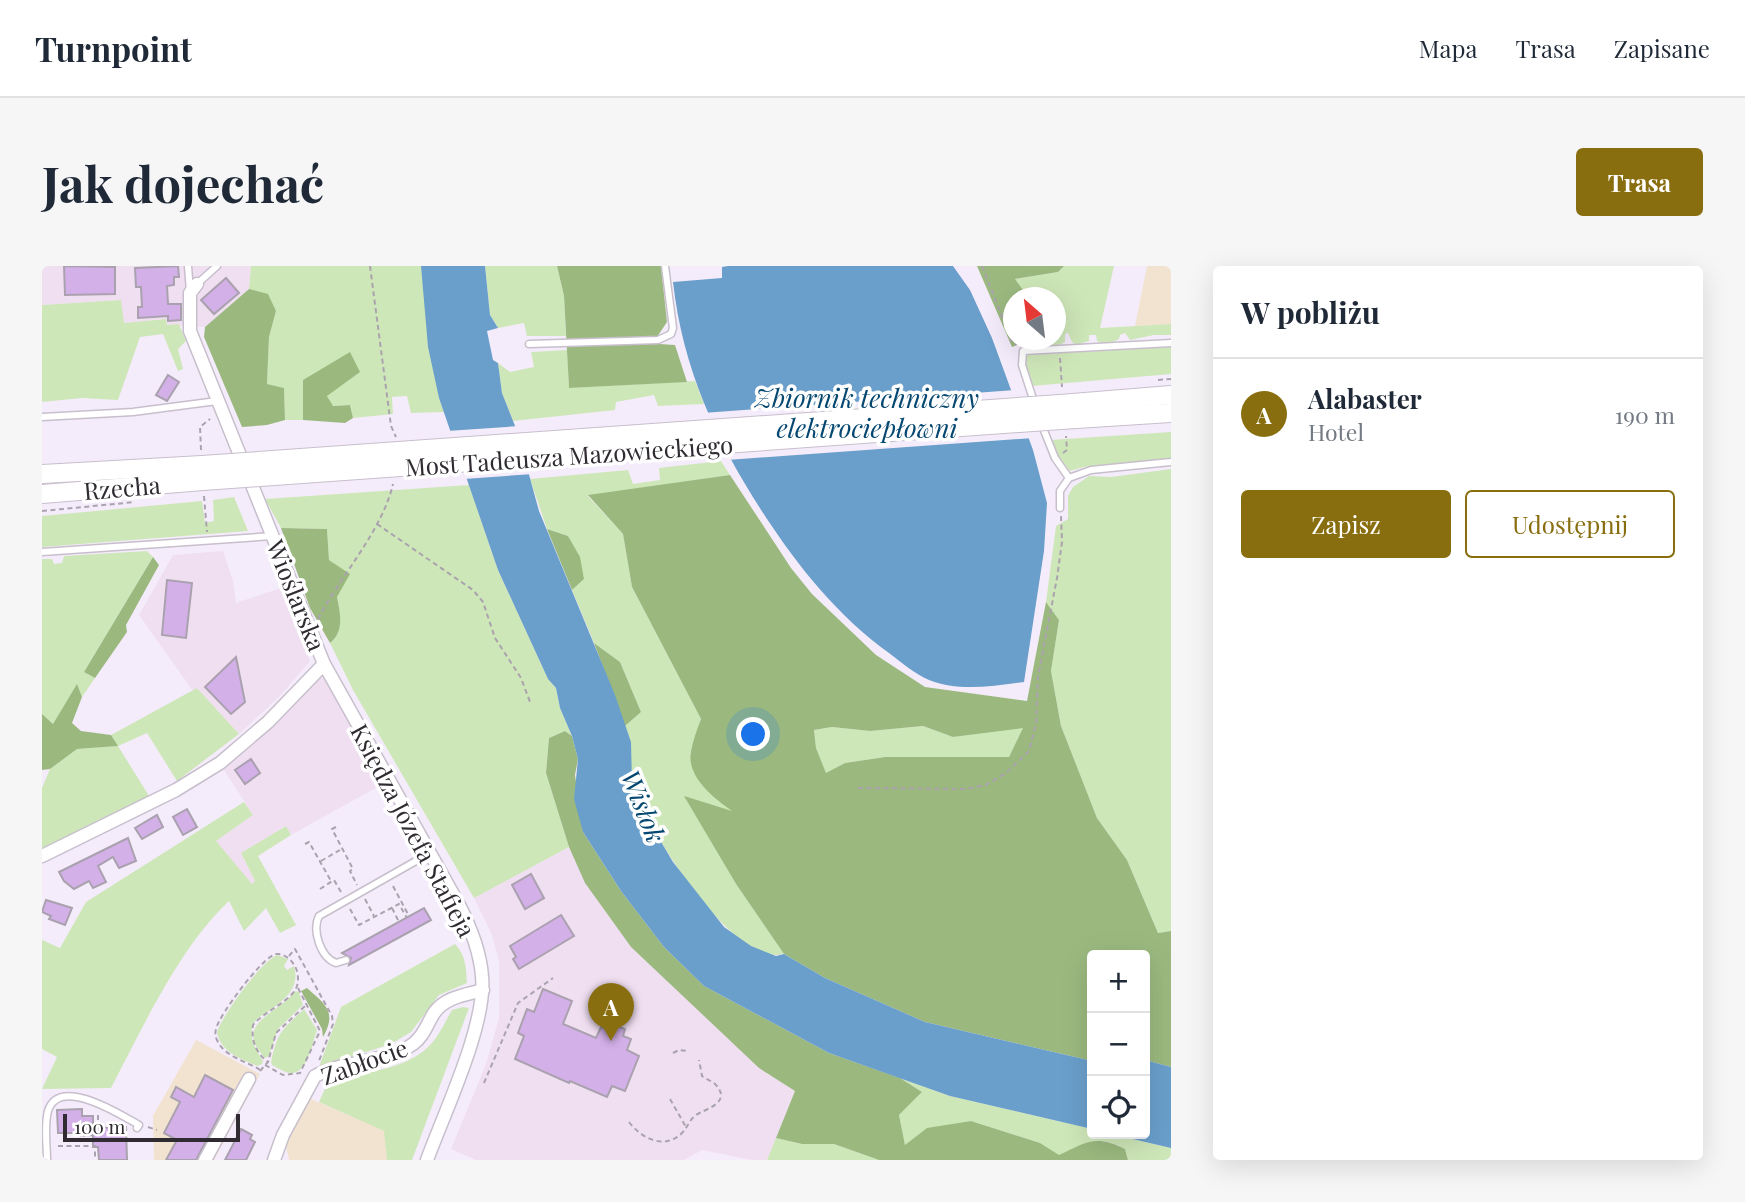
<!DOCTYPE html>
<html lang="pl">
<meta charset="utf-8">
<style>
:root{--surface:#fff;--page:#f6f6f7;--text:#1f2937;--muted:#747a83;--line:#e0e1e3;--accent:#896e0f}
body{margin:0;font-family:"Playfair Display",serif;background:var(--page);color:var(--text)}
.controls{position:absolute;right:21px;bottom:21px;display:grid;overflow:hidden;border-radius:7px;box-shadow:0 7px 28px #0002}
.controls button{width:63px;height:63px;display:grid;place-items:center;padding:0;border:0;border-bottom:2px solid var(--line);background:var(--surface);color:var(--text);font:35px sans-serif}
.compass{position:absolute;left:961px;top:21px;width:63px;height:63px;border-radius:50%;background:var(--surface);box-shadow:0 7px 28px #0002;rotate:332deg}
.scale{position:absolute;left:21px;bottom:18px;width:177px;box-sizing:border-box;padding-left:7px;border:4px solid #2f2b31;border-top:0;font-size:19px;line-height:24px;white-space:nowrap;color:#2f2b31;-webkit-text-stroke:5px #fff;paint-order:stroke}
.you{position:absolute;left:712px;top:469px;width:24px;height:24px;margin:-18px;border:5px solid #fff;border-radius:50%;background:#1a73e8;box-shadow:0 0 0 10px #1a73e833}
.badge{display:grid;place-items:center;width:46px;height:46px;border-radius:50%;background:var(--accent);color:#fff;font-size:23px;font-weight:700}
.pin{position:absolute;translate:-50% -58px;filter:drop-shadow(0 2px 4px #0008)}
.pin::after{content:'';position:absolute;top:37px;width:24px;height:21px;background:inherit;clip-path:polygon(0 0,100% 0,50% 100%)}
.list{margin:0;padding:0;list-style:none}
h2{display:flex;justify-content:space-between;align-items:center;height:91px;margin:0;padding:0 28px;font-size:30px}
h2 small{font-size:23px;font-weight:400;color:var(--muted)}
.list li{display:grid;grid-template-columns:46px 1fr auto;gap:21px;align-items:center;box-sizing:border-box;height:112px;padding:0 28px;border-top:2px solid var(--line)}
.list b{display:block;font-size:26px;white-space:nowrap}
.list p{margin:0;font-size:23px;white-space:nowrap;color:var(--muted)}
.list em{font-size:23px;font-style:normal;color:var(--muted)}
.actions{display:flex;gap:14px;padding:21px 28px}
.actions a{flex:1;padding:16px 0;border:2px solid var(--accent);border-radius:7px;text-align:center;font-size:24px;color:var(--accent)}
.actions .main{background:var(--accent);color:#fff}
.icon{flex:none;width:38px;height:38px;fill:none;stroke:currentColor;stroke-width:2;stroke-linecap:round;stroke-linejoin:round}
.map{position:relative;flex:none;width:1129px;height:894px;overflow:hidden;border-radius:7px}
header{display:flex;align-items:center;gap:42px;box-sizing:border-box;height:98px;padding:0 35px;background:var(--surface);border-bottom:2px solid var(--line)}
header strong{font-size:33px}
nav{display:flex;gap:38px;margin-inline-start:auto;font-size:24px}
.intro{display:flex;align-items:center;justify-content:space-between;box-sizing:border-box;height:168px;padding:0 42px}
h1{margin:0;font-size:49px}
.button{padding:18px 32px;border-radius:7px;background:var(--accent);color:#fff;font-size:24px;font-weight:700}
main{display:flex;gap:42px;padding:0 42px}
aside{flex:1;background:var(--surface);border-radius:7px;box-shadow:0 7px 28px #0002}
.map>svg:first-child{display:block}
.commercial{fill:#f0dff1}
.industrial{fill:#f2e3d0}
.green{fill:#cee7b8}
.forest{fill:#9bb97f;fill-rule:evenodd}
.water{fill:#6a9fcb}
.pier{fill:#f5ecfb}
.building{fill:#d3b0e8;stroke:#aaa1af;stroke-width:2}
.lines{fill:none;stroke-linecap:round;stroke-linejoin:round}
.lane-casing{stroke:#c8bfcd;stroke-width:9}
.street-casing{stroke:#c8bfcd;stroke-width:15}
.secondary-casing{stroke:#c8bfcd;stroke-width:20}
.path{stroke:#aaa3ae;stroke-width:2;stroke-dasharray:5 3.5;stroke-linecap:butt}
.lane{stroke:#fff;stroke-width:6}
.street{stroke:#fff;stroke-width:12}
.secondary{stroke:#fff;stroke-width:18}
.secondary-bridge-casing{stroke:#c8bfcd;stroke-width:20;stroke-linecap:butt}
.secondary-bridge{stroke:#fff;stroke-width:18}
.labels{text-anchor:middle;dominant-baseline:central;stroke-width:7;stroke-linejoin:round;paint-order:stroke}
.street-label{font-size:24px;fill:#2f2b31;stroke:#fff}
.water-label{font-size:26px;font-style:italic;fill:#044770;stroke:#fff}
</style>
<header>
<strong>Turnpoint</strong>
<nav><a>Mapa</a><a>Trasa</a><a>Zapisane</a></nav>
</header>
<div class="intro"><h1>Jak dojechać</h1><a class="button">Trasa</a></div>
<main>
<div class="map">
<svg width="1129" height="894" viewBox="0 0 1129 894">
<rect width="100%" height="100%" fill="#f5ecfb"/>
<!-- commercial -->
<g class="commercial">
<path d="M0,0h209l-2,23 -44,38 -38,-2 -1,-6 -42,4 -4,-23 -78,5z"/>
<path d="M181,285l10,30 3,22 45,-15 29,73 -30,35 -41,38 -42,-46 -4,3 -54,-76 34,-60z"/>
<path d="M282,411l59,107 -92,51 -6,-9 -44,28 14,27 -3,4 -37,-44 38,-26 -31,-48 91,-85z"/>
<path d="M527,581l16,36 46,64 128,121 36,23 -28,69h-15l-50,-10 -18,10h-208l-25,-11 35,-85 13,-46v-56l-7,-27 -18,-37z"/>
</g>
<!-- industrial -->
<g class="industrial">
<path d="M1105,0h24v58l-36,2z"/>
<path d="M154,774l64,34 -46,86h-60l-1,-44z"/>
<path d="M267,832l76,33 2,29h-98l-3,-14 3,-9z"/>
</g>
<!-- green -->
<g class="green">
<path d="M209,0h170l18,132 5,14 -33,1 -4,-17 -15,1 1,17 -40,4 -3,-13 -18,1 -5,-11 -24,-15v40h-18l-1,-31 -17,-5 2,-47 7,-26 -27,-22z"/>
<path d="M443,0h72l7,30 2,40h-39l-3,-13 -26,5 -8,-13z"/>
<path d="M1022,0h50l-14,62 71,-4v11h-17l-24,5 -5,-7 -5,2 -1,4c-7,4 -14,6 -22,2l-1,-6h-7v6l-13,4 -4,-3 -4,-9 -3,1v8c-11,7 -33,7 -45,1l9,-3h27v-42l-28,-1 -14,-18 44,-7z"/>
<path d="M79,34l3,23 42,-4 1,6 12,-1 7,17 -8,8 5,20 -5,2 -15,-37 -23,3 -22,63 -36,-2 -40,4v-97z"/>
<path d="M1129,81v27l-139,12 -7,-26 2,-5z"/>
<path d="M525,84l2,38 126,-7 9,23 -46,2 -4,-11 -38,7 -1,8 -102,11 -11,-28 -4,-30 12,9 24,-5 -3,-15z"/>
<path d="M1129,166v26l-87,9 -14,4 -14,-17 -6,-14z"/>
<path d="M679,195l9,14 -142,21 35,38 9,53 69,132 -11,35 46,59 -51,-16 51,87 48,70c-51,15 -139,-129 -152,-170 -4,-13 1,-29 -2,-43 -1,-5 -3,-11 -5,-15l16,-14 -21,-50 -26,-19 -22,-53 12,-11 -16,-43 -21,-7 -17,-50 98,-9 5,14 27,-4 -1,-12z"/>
<path d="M1129,203v462l-13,2 -31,-73 -30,-42 -36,-92 -10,-55 8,-51 -13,-18 10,-76 12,-7v-23l5,-9 16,-11 22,1z"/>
<path d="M427,219l29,85 50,109 8,9 4,20 12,28 -7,-5 -16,7 -3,35 23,74 -95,51 -121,-208 -23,-47c14,-11 10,-30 7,-46l12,-23 -20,-14 -2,-31 -46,-1 -16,-29z"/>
<path d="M192,231l14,34 -206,16v-31l160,-15 3,22 9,-2 -1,-21z"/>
<path d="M105,285l6,6 -69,115 11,6 -13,19 -5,-12 -24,39 -11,-10v-155h10l2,5 8,-1 2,-7z"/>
<path d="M155,422l42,46 -62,47 -30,-48 -29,13 31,50 -107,52v-60l8,-19 27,-20 40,-3 -6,-11z"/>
<path d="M881,460l30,11 71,-10 -15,30h-124l-40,6 -19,11 -10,-26 -2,-18 18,-3 38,4z"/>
<path d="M202,536l9,13 -37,26 36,43 3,-3 -14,-28 45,-27 5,9 -33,21 38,69 -16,8 -14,-25 -22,23 -15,-30c-50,47 -86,126 -118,187l-69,1 15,-32 -15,-8v-109l18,8 26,-46z"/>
<path d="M413,678c11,12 11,23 12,39l-28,12 -28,37 -20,12 -72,23 22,-60z"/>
<path d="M235,689l11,4 -4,7 3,4 7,-4c8,28 -19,39 -38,54 -10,14 -1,28 7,41l-1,3 -5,2c-17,-8 -36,-13 -40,-34 6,-18 43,-69 60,-77z"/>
<path d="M253,725l4,1 4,13 -25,24 -9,27 -4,2c-33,-36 13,-43 30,-67z"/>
<path d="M421,741l6,1 -57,152h-25l-3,-29 -65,-29 9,-20c32,-11 74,-10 100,-35 10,-9 17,-25 24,-37z"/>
<path d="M262,743l13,21c-4,11 -9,41 -24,43 -7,1 -15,-5 -21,-8l-1,-3c7,-31 10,-31 33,-53z"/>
<path d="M858,812l50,18 142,33v5h19l60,14v12h-43l-3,-11c-29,-15 -39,-7 -66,7l-19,-13 -69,-22 -66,25 -6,-31 23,-23z"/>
<path d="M734,872l26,6h32l45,16h-112z"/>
</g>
<!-- forest -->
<g class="forest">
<path d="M515,0h104l6,56 -10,15 2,7 16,1 12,37 -118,6 -5,-92z"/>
<path d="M935,0h87l-6,6 -43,7 13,18 -14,1v42h15l-17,7z"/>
<path d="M207,23l19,5 8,17 -7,26 -2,47 17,4 1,32 -18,5 -25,2 -38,-90 1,-10z"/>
<path d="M308,86l10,20 -33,24 6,10 17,-1 3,13 -8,5 -42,-3v-40z"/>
<path d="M688,209l61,93 21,26 64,61 49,32 102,14 19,-99 13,18 -8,51 10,55 36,92 30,42 31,73 13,-2v136l-26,-7v-105h-53v106l-167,-39 -100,-44 -41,-24 -48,-70 -52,-88 48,15c-18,-13 -46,-34 -41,-60 2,-11 6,-21 10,-32l-69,-132 -9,-53 -35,-39zM881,460l30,11 70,-9 -14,29h-124l-40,6 -19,10 -10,-25 -2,-18 18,-3 38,4z"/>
<path d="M239,262l46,1 2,31 21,14 -13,23c3,16 8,34 -7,46l-20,-35z"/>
<path d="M505,263l21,7 12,21 4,22 -12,11z"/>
<path d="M111,291l6,8 -33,60 1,7 -32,46 -11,-6z"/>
<path d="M552,377l26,19 21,50 -16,14z"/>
<path d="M35,418l5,13 -10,26 9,8 30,4 7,11 -41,3 -27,20 -8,1v-56l11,10z"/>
<path d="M523,465l7,5 6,23 -3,16 8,57 38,59 43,56 40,39 125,67 71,25 22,14 -23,23 6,30 22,-17 44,-7 69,22 19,12c27,-13 37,-21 66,-6l3,11h-249l-45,-16h-32l-26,-6 19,-47 -36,-23 -128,-121 -46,-64 -16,-36 -23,-74 3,-35z"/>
<path d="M265,722c19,17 30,24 16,49l-1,-8 -21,-38z"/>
</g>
<!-- water -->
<g class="water">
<path d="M379,0h64l5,49 8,13 -11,3 6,29 5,3 4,30 15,38 22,80 76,184 16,47 1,41 19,42 22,37 51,65 27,19 25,10 8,-2 41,24 100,44 167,39v68l-142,-33 -121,-43 -125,-67 -40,-39 -43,-56 -38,-59 -9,-33 4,-40 -6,-23 -12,-28 -4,-20 -8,-9 -50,-109 -59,-172 -11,-51z"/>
<path d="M686,0h225l17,24 22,48 41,112 14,53 -3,48 -20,131c-30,4 -66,10 -95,-2 -14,-6 -28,-18 -40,-27 -51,-37 -89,-84 -124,-137 -48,-74 -82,-145 -92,-234l49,-4v-11z"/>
<path d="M1103,794l26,7v81l-60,-14h34z"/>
</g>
<!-- pier -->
<g class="pier">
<path d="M973,124l18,48 -306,22 -24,-47z"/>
<path d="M477,160l14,48 -69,5 -17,-48z"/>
</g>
<!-- building -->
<g class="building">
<path d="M22,0l51,1v27l-50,1z"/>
<path d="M136,0l1,11h-5v8l-7,1 1,18h13v16l-13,1v-5l-30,2v-11h4l-1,-20h-5l-1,-19z"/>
<path d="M184,12l13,15 -25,21 -13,-14z"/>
<path d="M126,109l11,7 -12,19 -11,-6z"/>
<path d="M125,314l25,3 -6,55 -24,-3z"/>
<path d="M194,391l9,45 -14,12 -26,-27z"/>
<path d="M209,493l9,14 -15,11 -10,-14z"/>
<path d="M145,543l10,18 -14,8 -10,-18z"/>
<path d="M115,549l6,12 -21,12 -7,-11z"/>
<path d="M86,572l8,23 -17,7 -6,-11 -15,9 8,16 -13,6 -4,-7 -15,8 -10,-8 -5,-9z"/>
<path d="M489,608l13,24 -19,11 -13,-24z"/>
<path d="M4,634l26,8 -7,17 -16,-6 2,-3 -9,-4z"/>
<path d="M382,642l7,12 -82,45 2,-7 -9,-5z"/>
<path d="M519,649l13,21 -55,33 -6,-10 3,-2 -6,-11z"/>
<path d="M501,723l29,12 -9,23 33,14 5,-11 8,3 3,-6 13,5 -2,7 8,3 -4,11 12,6 -14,35 -13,-5 -5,11 -37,-16 -1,2 -54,-24 9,-23 -6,-3 9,-24 7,3z"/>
<path d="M163,809l28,15 -37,70h-30l11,-20 -13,-7 16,-31 -9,-5 5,-10 18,10z"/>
<path d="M40,843v7h11v12l33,-1 1,33h-28l-1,-13h-5v-12l-12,1 1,-3h-24l-1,-23z"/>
<path d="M199,863l11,6 -2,4 5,3 -9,18h-21z"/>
</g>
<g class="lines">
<!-- lane casing -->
<g class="lane-casing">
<g id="lane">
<path d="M146,0l2,26"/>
<path d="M155,18l20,-18"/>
<path d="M487,78l129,-4 13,-6 2,-6 -8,-62"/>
<path d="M992,136l-12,-37 1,-14 148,-8"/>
<path d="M0,151l91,-5 84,-11"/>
<path d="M999,157l14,35 14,20 -9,13v17"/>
<path d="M1027,212l22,-8 80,-8"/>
<path d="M0,286l231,-16"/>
<path d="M304,694l-10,3c-16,-6 -24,-33 -17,-47l111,-63"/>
<path d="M5,894c0,-15 -3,-35 1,-49 11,-36 73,4 91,14l-2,3"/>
</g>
</g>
<!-- street casing -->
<g class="street-casing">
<g id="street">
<path d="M155,18l-7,9v38l134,333 135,241c12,23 21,46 23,71 5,48 -38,137 -55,184"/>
<path d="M0,590l134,-66 44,-27 48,-41 56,-58"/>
<path d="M163,894l44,-81"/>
<path d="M232,894l9,-25 32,-59c28,-15 73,-14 98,-32 11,-8 14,-20 21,-31 11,-16 31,-18 49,-23"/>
</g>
</g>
<!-- secondary casing -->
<g class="secondary-casing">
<g id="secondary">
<path d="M1018,138l111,-9"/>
<path d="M1019,154l110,-7"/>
<path d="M0,208l160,-9"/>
<path d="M0,228l161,-13"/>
</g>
</g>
<!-- path -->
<g class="path">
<path d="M328,0l21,160 5,11"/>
<path d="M940,0l30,76 4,3"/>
<path d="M1018,92l2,29"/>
<path d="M1116,114l13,-1"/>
<path d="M159,184l-1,-23 10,-8"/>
<path d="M1021,187l4,-3 -1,-14"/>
<path d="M162,230l3,36"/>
<path d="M0,245l93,-9"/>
<path d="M335,258l96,66 10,12 12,36 26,40 9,24"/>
<path d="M276,353c22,-42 65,-90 75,-135"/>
<path d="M816,522l107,1 21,-4 20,-12 23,-22 7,-27 2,-47 19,-99 5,-36 -1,-26"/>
<path d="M294,561l-4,2 21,40 -3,2 7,14"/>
<path d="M263,578l4,-2 22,39"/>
<path d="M279,595l19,-11"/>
<path d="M351,620l16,30"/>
<path d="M278,623l14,-9 7,12"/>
<path d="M323,633l9,17"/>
<path d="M350,642l7,14"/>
<path d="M308,643l9,16 40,-21 8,14"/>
<path d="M247,690l6,-7 37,67 1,8 -14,37"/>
<path d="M631,787l6,-3 9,1"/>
<path d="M223,799l18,10 17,-2 20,-42 -23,-45"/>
<path d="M218,804c-13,-9 -36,-13 -43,-30 -2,-4 -2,-7 -1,-11 3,-14 47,-73 60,-75 7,-1 15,5 18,11 4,5 5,14 3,21 -5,15 -34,26 -44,39 -2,16 3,28 15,37"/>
<path d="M218,805l8,-9 8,-29 29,-27"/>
<path d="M442,817l34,-80 35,-25"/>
<path d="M628,833l16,28"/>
<path d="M56,849v13"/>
<path d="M587,856c13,17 36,28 53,11 6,-6 7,-13 14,-18 9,-6 36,-12 20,-30 -3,-4 -9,-5 -14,-9l-3,-16"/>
<path d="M106,861l9,3"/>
<path d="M16,880h37v14"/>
</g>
<!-- lane -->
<use href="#lane" class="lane"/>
<!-- street -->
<use href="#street" class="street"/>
<!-- secondary -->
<use href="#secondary" class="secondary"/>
<!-- secondary-bridge casing -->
<g class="secondary-bridge-casing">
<g id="secondary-bridge">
<path d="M160,199l858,-61"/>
<path d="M161,215l858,-61"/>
</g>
</g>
<!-- secondary-bridge -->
<use href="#secondary-bridge" class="secondary-bridge"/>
</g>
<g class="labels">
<!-- street labels -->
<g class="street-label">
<text transform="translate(527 189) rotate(-4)">Most Tadeusza Mazowieckiego</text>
<text transform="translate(80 221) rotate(-5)">Rzecha</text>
<text transform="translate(255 329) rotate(68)">Wioślarska</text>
<text transform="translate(372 564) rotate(62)">Księdza Józefa Stafieja</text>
<text transform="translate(322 795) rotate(-20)">Zabłocie</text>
</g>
<!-- water labels -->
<g class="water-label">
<text x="825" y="131">Zbiornik techniczny<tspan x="825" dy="30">elektrociepłowni</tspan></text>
<text transform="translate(602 540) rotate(68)">Wisłok</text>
</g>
</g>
</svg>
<div class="controls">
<button>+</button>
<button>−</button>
<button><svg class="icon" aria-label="locate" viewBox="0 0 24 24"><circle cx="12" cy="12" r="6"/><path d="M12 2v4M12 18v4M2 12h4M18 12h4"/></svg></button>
</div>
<svg class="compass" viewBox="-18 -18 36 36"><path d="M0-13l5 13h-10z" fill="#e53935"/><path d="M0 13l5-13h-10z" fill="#747a83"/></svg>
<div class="scale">100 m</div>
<div class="you"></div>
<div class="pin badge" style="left:569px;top:775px">A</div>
</div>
<aside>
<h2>W pobliżu<small></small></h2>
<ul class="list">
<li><span class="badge">A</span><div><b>Alabaster</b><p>Hotel</p></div><em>190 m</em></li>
</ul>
<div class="actions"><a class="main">Zapisz</a><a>Udostępnij</a></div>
</aside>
</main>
